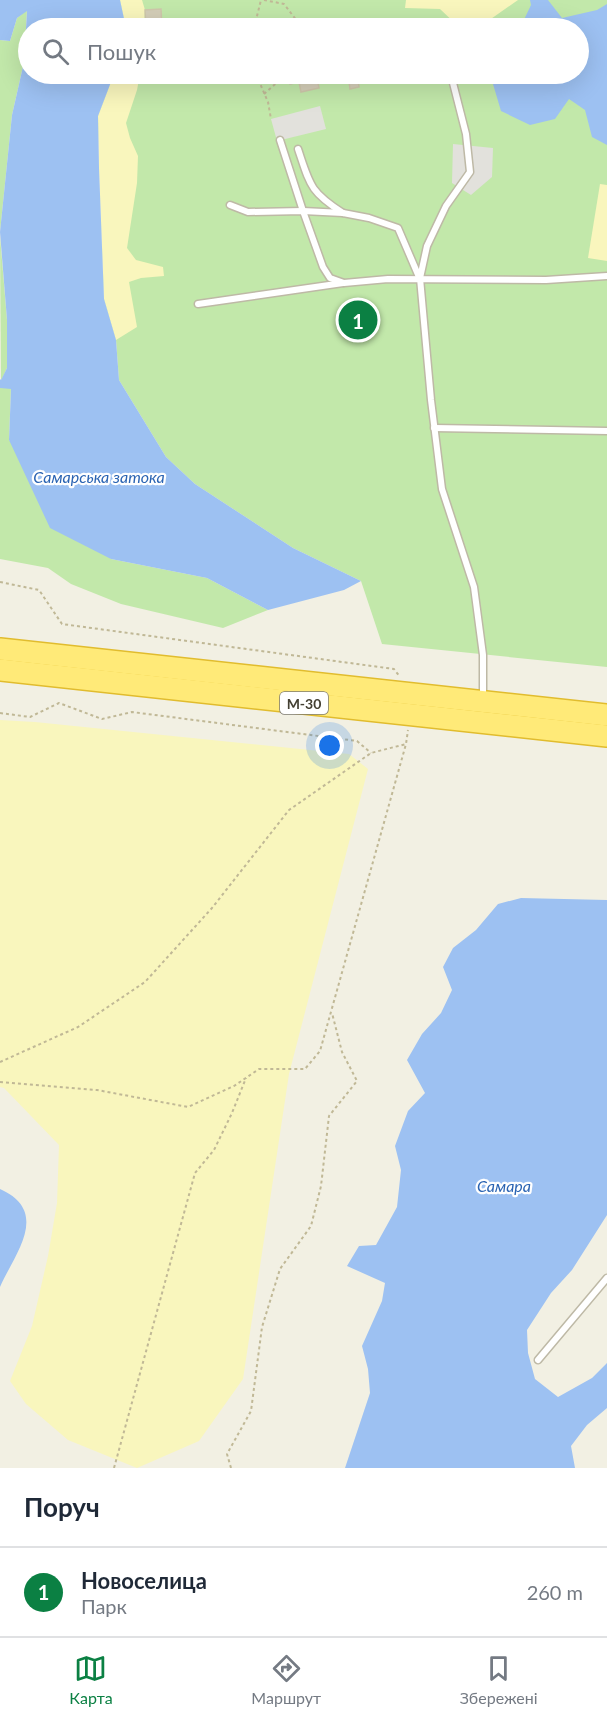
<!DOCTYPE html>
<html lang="uk">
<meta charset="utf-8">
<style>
:root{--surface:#fff;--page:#f2f2f3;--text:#1f2937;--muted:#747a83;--line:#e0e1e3;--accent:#0b8043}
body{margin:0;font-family:Lato,sans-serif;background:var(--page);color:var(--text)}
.you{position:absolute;left:330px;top:746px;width:21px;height:21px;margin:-15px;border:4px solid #fff;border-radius:50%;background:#1a73e8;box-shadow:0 0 0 9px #1a73e833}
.badge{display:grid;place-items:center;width:39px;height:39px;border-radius:50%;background:var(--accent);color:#fff;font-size:20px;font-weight:700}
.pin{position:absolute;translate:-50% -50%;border:3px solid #fff;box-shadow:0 2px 6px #0006}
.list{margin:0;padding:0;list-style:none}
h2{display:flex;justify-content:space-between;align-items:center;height:78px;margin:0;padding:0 24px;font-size:26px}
h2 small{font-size:20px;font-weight:400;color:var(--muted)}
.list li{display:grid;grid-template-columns:39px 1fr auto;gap:18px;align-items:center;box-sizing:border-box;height:90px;padding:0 24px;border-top:2px solid var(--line)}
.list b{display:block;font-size:22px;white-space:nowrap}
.list p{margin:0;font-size:20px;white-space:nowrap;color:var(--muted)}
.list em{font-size:20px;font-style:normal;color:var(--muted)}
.icon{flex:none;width:33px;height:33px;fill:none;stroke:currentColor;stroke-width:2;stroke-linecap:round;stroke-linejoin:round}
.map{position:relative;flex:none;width:607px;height:1468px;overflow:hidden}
.search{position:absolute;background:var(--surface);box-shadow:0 6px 24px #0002;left:18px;right:18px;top:18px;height:66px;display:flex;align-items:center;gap:15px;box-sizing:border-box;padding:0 21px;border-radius:33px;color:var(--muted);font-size:22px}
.sheet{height:168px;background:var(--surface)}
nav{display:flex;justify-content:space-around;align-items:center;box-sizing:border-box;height:84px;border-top:2px solid var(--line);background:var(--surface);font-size:16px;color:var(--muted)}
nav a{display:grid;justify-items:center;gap:3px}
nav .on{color:var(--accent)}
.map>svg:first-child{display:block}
.green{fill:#c2e8aa}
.sand{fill:#f9f6bd}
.parking{fill:#e2e1dc}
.water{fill:#9dc1f2}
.building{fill:#d4ceb8;stroke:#cfc7ab;stroke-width:1.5}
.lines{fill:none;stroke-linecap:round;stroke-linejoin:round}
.service-casing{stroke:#beb9a6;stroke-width:9}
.trunk-casing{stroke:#e1bc2e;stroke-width:24}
.path{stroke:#c0b896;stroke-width:2;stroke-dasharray:3 3;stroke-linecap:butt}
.service{stroke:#fff;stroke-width:6}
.trunk{stroke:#ffea78;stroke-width:21}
.labels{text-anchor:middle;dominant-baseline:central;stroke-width:4.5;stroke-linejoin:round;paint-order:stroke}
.shield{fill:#fff;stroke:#7c7970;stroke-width:1.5}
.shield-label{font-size:14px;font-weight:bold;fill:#444033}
.water-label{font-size:16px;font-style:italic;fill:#2a63b2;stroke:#fff}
</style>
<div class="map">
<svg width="607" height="1468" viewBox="0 0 607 1468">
<rect width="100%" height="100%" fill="#f2f0e3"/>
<!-- green -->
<g class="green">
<path d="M120,0h487v667l-225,-23 -21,-63 -68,-33 -98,-64 -29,-27 -47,-77 -3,-40 -12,-41 -6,-183 16,-42h464v-46h-452z"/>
<path d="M27,10l-3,52 -12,53 -12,117v-192l10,1 7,-23z"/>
<path d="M0,236l7,84v48l-6,13z"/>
<path d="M0,388h11l-2,52 102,119 96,19 61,32 -45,18 -102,-24 -50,-20 -23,-16 -48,-9z"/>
</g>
<!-- sand -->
<g class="sand">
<path d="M120,0h22l3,10 -1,18h-18z"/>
<path d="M406,0h112l-40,28h-18l-20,-19 -35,-1z"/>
<path d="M114,74h26l-3,16 -11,33 4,15 8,18 -1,27 -10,65 9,12 27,7 1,9 -23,2 -12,4 8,45 -21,13 -12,-41 -5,-131 -1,-52z"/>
<path d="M600,184l7,1v76l-19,-3z"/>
<path d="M0,720l35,2 314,32 19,15 -79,305 -46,305 -44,62 -62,27 -69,-28 -42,-36 -16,-23 22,-55 16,-70 9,-53 2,-58 -55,-57 -4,-1z"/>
</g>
<!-- parking -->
<g class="parking">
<path d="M320,106l6,23 -49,12 -6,-22z"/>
<path d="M453,144l40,4 -1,29 -21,18 -19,-12z"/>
</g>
<!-- water -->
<g class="water">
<path d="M0,0h120l6,28h-98v46h86l-16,42 1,52 5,131 12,41 3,40 47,77 29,27 98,64 68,33 -17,9 -76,20 -61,-32 -96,-19 -61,-31 -41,-88 2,-51 -11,-1v-9l1,1 6,-12v-48l-7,-88 12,-117 12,-53 3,-51 -10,7 -7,23 -10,-1z"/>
<path d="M530,0h18l14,18 35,-8 10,-6v141l-15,-8 -7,-27 -16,-11 -14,20 -25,6 -29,-14 -11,-37h88v-46h-58l11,-23z"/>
<path d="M521,898l86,2v315l-35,55 -21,23 -24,37 1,23 7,26 23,18 34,-19 15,-15v45l-20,17 -16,21 4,22h-230l25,-75 -2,-24 -6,-23 20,-45 3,-18 -38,-17 12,-20 17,-1 21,-38 4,-37 -6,-24 13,-35 17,-18 -18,-33 15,-26 19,-21 11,-23 -9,-23 10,-19 23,-18 22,-26z"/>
<path d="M0,1189c51,23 15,64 0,98z"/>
</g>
<!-- building -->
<g class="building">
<path d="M161,9l1,19h-16l-1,-18z"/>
<path d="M287,74h32v3l-2,1 2,10 -18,4 -2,-10 -9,2z"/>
<path d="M348,74h9l2,13 -9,2z"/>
</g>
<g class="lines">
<!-- service casing -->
<g class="service-casing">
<g id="service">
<path d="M452,79l14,55 4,38 -24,34 -19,40 -7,32 11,122 11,89 32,98 9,68v43"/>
<path d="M280,140l23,71 20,56 7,11 14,5 44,-4 158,1 61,-4"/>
<path d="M298,149c12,36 12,43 45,64"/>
<path d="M230,205l18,7 55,-1 40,2 26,5 29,10 21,49"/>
<path d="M198,304l145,-21"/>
<path d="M434,428l173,3"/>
<path d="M538,1360l69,-82"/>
</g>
</g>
<!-- trunk casing -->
<g class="trunk-casing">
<g id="trunk">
<path d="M0,649l607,66"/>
<path d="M0,670l607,66"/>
</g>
</g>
<!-- path -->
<g class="path">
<path d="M264,0l20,4 13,17 -3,7"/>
<path d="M254,28l7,-28"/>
<path d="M256,74l12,28 3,17"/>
<path d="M264,94l17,-15 1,-5"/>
<path d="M0,582l39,8 23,34 332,45 6,8"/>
<path d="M0,713l30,4 29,-14 43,16 30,-7 225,29 14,12"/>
<path d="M0,1062l78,-35 67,-45 67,-74 77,-98 82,-57 35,-9"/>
<path d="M0,1082l97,8 91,17 46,-21 25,-17h46l15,-18 86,-307 2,-14"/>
<path d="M114,1468l81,-295 19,-23 18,-37 14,-35"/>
<path d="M231,1468l-4,-14 24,-43 11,-84 18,-58 31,-43 10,-40 8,-70 28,-35 -15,-29 -10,-39"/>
</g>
<!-- service -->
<use href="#service" class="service"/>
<!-- trunk -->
<use href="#trunk" class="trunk"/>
</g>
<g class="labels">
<!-- shield labels -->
<rect class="shield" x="280" y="692" width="48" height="22" rx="4.5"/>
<g class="shield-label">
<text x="304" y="703">М-30</text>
</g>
<!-- water labels -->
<g class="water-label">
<text x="99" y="476">Самарська затока</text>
<text x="504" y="1185">Самара</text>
</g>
</g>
</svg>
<div class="you"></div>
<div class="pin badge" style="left:358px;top:320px">1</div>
<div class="search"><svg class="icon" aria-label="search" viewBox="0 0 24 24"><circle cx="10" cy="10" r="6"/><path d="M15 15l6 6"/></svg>Пошук</div>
</div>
<section class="sheet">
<h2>Поруч<small></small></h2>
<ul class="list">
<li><span class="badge">1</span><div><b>Новоселица</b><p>Парк</p></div><em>260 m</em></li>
</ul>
</section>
<nav>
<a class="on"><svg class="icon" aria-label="map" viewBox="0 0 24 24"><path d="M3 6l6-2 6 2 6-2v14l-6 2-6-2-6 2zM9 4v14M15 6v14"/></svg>Карта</a>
<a><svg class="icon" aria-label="directions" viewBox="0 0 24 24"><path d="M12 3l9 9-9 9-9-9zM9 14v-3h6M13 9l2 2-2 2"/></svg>Маршрут</a>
<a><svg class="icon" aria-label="saved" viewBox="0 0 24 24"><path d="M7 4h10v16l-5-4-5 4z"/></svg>Збережені</a>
</nav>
